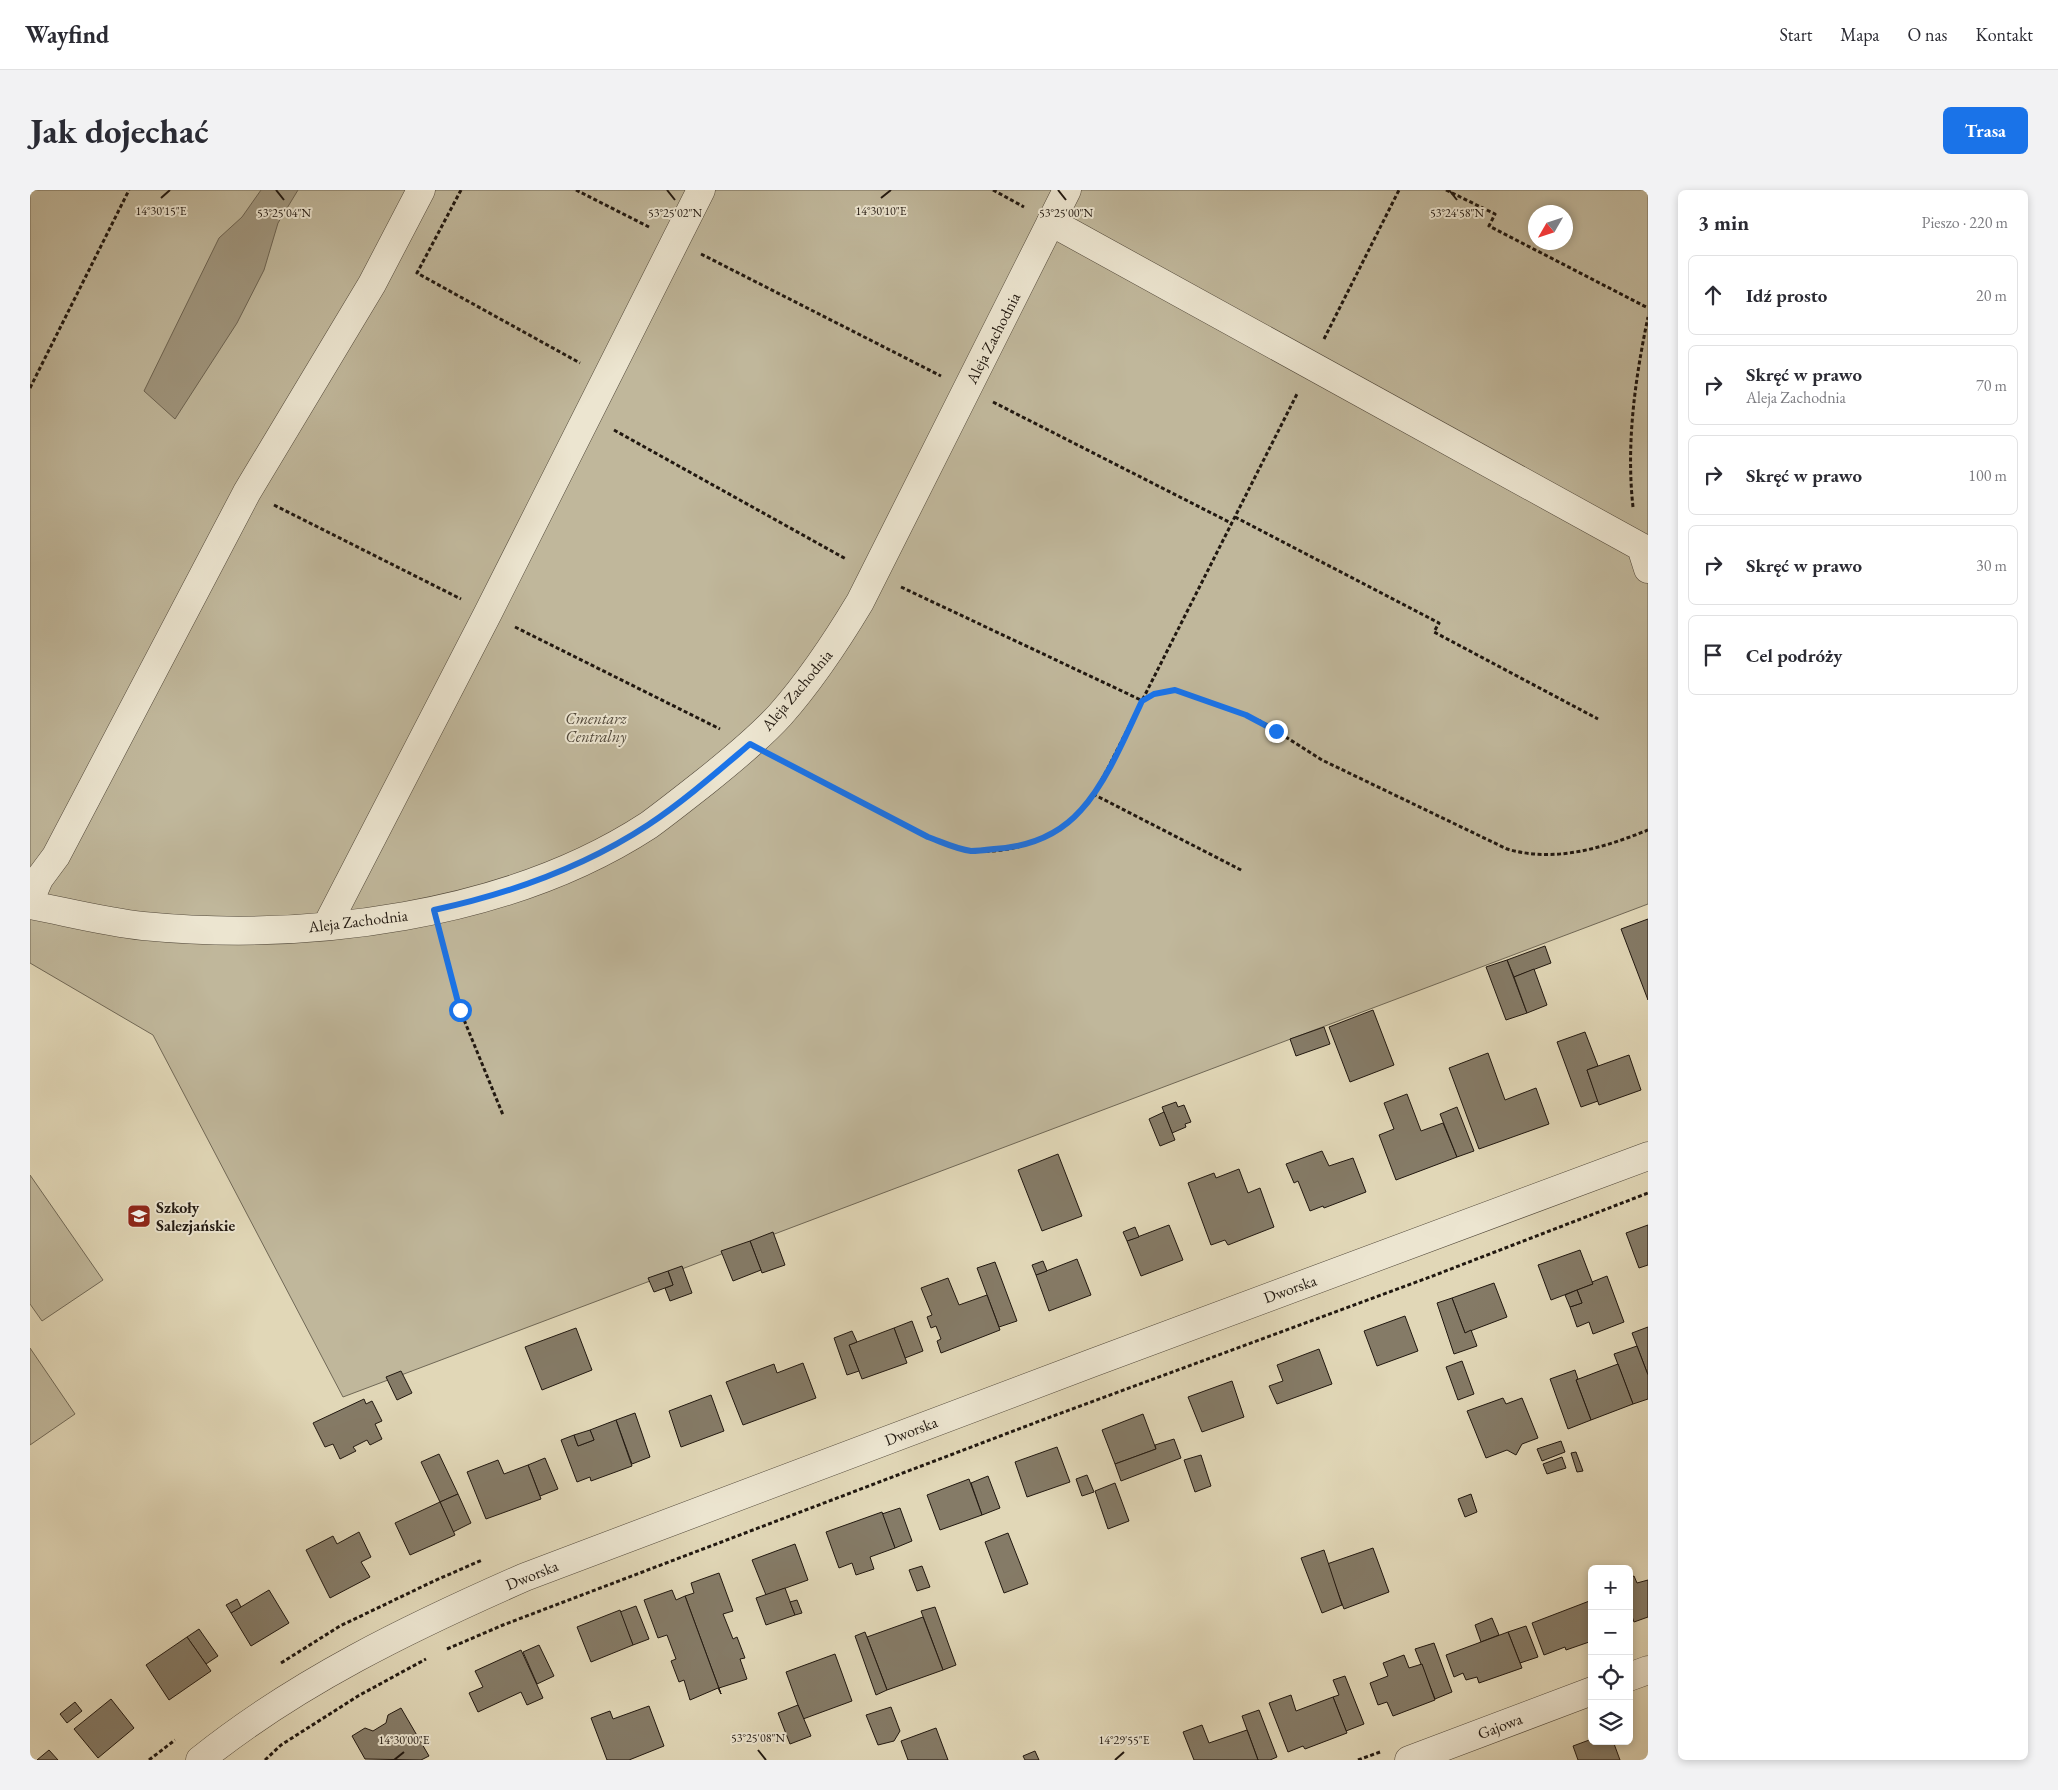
<!DOCTYPE html>
<html lang="pl">
<meta charset="utf-8">
<style>
:root{--surface:#fff;--page:#f2f2f3;--text:#2b2b33;--muted:#7c7c81;--line:#e1e1e2;--accent:#1a73e8}
body{margin:0;font-family:"EB Garamond",serif;background:var(--page);color:var(--text)}
.controls{position:absolute;right:15px;bottom:15px;display:grid;overflow:hidden;border-radius:8px;box-shadow:0 2px 8px #0003}
.controls button{width:45px;height:45px;display:grid;place-items:center;padding:0;border:0;border-bottom:1px solid var(--line);background:var(--surface);color:var(--text);font:25px sans-serif}
.compass{position:absolute;left:1498px;top:15px;width:45px;height:45px;border-radius:50%;background:var(--surface);box-shadow:0 2px 8px #0003;rotate:231deg}
.stop{position:absolute;width:15px;height:15px;margin:-11px;border:4px solid #1a73e8;border-radius:50%;background:#fff}
.stop.end{background:#1a73e8;border-color:#fff;box-shadow:0 1px 5px #0008}
.list{margin:0;padding:0;list-style:none}
h2{display:flex;justify-content:space-between;align-items:center;height:65px;margin:0;padding:0 20px;font-size:21px}
h2 small{font-size:16px;font-weight:400;color:var(--muted)}
.list li{display:grid;grid-template-columns:32px 1fr auto;gap:15px;align-items:center;box-sizing:border-box;height:80px;margin:0 10px 10px;padding:0 10px;border:1px solid var(--line);border-radius:8px}
.list b{display:block;font-size:19px;white-space:nowrap}
.list p{margin:0;font-size:16px;white-space:nowrap;color:var(--muted)}
.list em{font-size:16px;font-style:normal;color:var(--muted)}
.icon{flex:none;width:28px;height:28px;fill:none;stroke:currentColor;stroke-width:2;stroke-linecap:round;stroke-linejoin:round}
.map{position:relative;flex:none;width:1618px;height:1570px;overflow:hidden;border-radius:8px}
header{display:flex;align-items:center;gap:30px;box-sizing:border-box;height:70px;padding:0 25px;background:var(--surface);border-bottom:1px solid var(--line)}
header strong{font-size:24px}
nav{display:flex;gap:28px;margin-inline-start:auto;font-size:18px}
.intro{display:flex;align-items:center;justify-content:space-between;box-sizing:border-box;height:120px;padding:0 30px}
h1{margin:0;font-size:35px}
.button{padding:12px 22px;border-radius:8px;background:var(--accent);color:#fff;font-size:18px;font-weight:700}
main{display:flex;gap:30px;padding:0 30px}
aside{flex:1;background:var(--surface);border-radius:8px;box-shadow:0 2px 8px #0003}
.map>svg:first-child{display:block}
.green{fill:#c0b79b;stroke:#706856;fill-rule:evenodd}
.water{fill:#a0967e;stroke:#6d6452}
.building{fill:#857b67;stroke:#211810}
.lines{fill:none;stroke-linecap:round;stroke-linejoin:round}
.street-casing{stroke:#51483a;stroke-width:29}
.path{stroke:#211810;stroke-width:3;stroke-dasharray:4 2.5;stroke-linecap:butt}
.street{stroke:#ece5d0;stroke-width:28}
.route{stroke:#1a73e8;stroke-width:6}
.ticks{fill:none;stroke:#211810;stroke-width:2}
.labels{text-anchor:middle;dominant-baseline:central;stroke-width:4;stroke-linejoin:round;paint-order:stroke}
.street-label{font-size:16px;fill:#211810;stroke:#ece5d0}
.park-label{font-size:16px;font-style:italic;fill:#51483a;stroke:#ece5d0}
.poi-label{font-size:16px;font-weight:bold;fill:#211810;stroke:#ece5d0;text-anchor:start}
.ticks-label{font-size:12px;text-anchor:middle;fill:#211810;stroke:#ece5d0;stroke-width:4;stroke-linejoin:round;paint-order:stroke}
</style>
<header>
<strong>Wayfind</strong>
<nav><a>Start</a><a>Mapa</a><a>O nas</a><a>Kontakt</a></nav>
</header>
<div class="intro"><h1>Jak dojechać</h1><a class="button">Trasa</a></div>
<main>
<div class="map">
<svg width="1618" height="1570" viewBox="0 0 1618 1570">
<rect width="100%" height="100%" fill="#e1d7b7"/>
<filter id="stains"><feTurbulence type="fractalNoise" baseFrequency=".004" numOctaves="4"/><feColorMatrix values="0 0 0 0 .2 0 0 0 0 .09 0 0 0 0 .02 0 0 0 .5 -.17"/></filter>
<radialGradient id="worn" r=".72"><stop offset=".6" stop-color="#630" stop-opacity="0"/><stop offset="1" stop-color="#630" stop-opacity=".3"/></radialGradient>
<!-- green -->
<g class="green">
<path d="M0,0h1618v714l-1305,493 -190,-362 -123,-72zM1506,22h30v30h-30z"/>
<path d="M0,985l73,105 -61,41 -12,-17z"/>
<path d="M0,1158l45,66 -45,31z"/>
</g>
<!-- water -->
<path class="water" d="M231,0h37l-20,33 -14,47 -27,53 -62,96 -31,-28 75,-153 23,-21z"/>
<!-- building -->
<g class="building">
<path d="M1618,729v81l-27,-71z"/>
<path d="M1515,756l6,17 -37,14 -7,-17z"/>
<path d="M1477,770l20,53 -21,7 -20,-53z"/>
<path d="M1504,779l13,36 -20,8 -13,-36z"/>
<path d="M1343,820l21,55 -44,17 -21,-55z"/>
<path d="M1294,837l6,17 -34,12 -6,-17z"/>
<path d="M1555,842l13,34 -11,4 11,31 -17,6 -24,-65z"/>
<path d="M1458,863l17,47 31,-12 13,36 -70,25 -30,-81z"/>
<path d="M1599,865l12,35 -42,15 -12,-35z"/>
<path d="M1377,904l14,37 22,-8 14,34 -61,23 -17,-45 15,-6 -10,-26z"/>
<path d="M1146,912l2,5 6,-2 7,17 -6,2 1,3 -14,6 -10,-26z"/>
<path d="M1427,917l17,44 -17,6 -17,-43z"/>
<path d="M1134,922l11,28 -15,6 -11,-27z"/>
<path d="M1292,961l7,15 24,-8 13,34 -42,16 -1,-2 -13,5 -12,-30 -4,2 -8,-19z"/>
<path d="M1028,964l24,62 -40,15 -24,-61z"/>
<path d="M1209,979l9,24 12,-5 14,39 -46,18 -3,-5 -14,5 -23,-62 26,-10 2,5z"/>
<path d="M1139,1035l14,35 -42,16 -14,-35z"/>
<path d="M1618,1035v40l-9,3 -13,-35z"/>
<path d="M1105,1037l4,10 -12,4 -4,-9z"/>
<path d="M743,1042l12,33 -23,8 -12,-32z"/>
<path d="M720,1051l11,29 -28,11 -12,-30z"/>
<path d="M1550,1060l13,34 -42,16 -13,-35z"/>
<path d="M1047,1069l14,36 -42,16 -13,-36z"/>
<path d="M1013,1071l4,10 -11,4 -4,-10z"/>
<path d="M965,1072l22,59 -18,6 -22,-59z"/>
<path d="M652,1076l10,27 -22,8 -5,-13 8,-3 -5,-14z"/>
<path d="M638,1081l5,14 -19,7 -6,-14z"/>
<path d="M1577,1086l17,46 -31,12 -4,-12 -12,5 -7,-20 12,-4 -5,-13 16,-6 -1,-2z"/>
<path d="M918,1088l11,27 28,-10 13,35 -59,23 -4,-12 4,-2 -5,-13 -5,2 -4,-11 5,-2 -11,-27z"/>
<path d="M1464,1093l13,34 -42,16 -13,-35z"/>
<path d="M1547,1100l5,13 -12,4 -5,-12z"/>
<path d="M1422,1108l13,35 6,-3 6,16 -23,8 -17,-51z"/>
<path d="M1375,1126l13,35 -41,15 -13,-35z"/>
<path d="M882,1131l11,30 -18,7 -11,-30z"/>
<path d="M1618,1137v48l-16,-42z"/>
<path d="M546,1138l16,42 -50,20 -17,-43z"/>
<path d="M864,1138l13,35 -45,16 -13,-34z"/>
<path d="M822,1141l5,11 -8,3 10,26 -12,4 -13,-37z"/>
<path d="M1607,1156l11,29v24l-15,5 -19,-50z"/>
<path d="M1289,1159l13,35 -55,20 -8,-18 14,-5 -6,-16z"/>
<path d="M1432,1171l12,33 -16,6 -12,-33z"/>
<path d="M773,1173l13,35 -73,27 -17,-43 48,-18 3,9z"/>
<path d="M1588,1174l15,40 -42,16 -15,-40z"/>
<path d="M1545,1180l3,9 -2,1 15,40 -23,9 -18,-50z"/>
<path d="M371,1181l11,22 -15,7 -11,-23z"/>
<path d="M1202,1191l12,36 -42,15 -14,-35z"/>
<path d="M681,1205l13,36 -43,16 -12,-36z"/>
<path d="M1473,1208l3,6 16,-6 16,40 -16,6 -6,11 -9,-5 -21,8 -19,-47z"/>
<path d="M334,1209l2,5 6,-3 10,20 -7,3 7,15 -12,6 -3,-5 -14,7 3,4 -16,8 -7,-15 -8,3 -12,-24z"/>
<path d="M605,1223l15,44 -18,7 -16,-44z"/>
<path d="M1113,1224l13,35 -41,15 -13,-34z"/>
<path d="M586,1230l16,46 -41,15 -1,-4 -13,5 -16,-42 13,-5 4,11 16,-6 -4,-10z"/>
<path d="M560,1240l4,10 -16,6 -4,-11z"/>
<path d="M1144,1249l7,19 -60,23 -6,-17 41,-15 -1,-4z"/>
<path d="M1531,1251l4,11 -23,9 -5,-12z"/>
<path d="M1027,1257l13,35 -43,15 -12,-35z"/>
<path d="M1546,1262l7,19 -6,1 -6,-19z"/>
<path d="M409,1264l19,40 -18,8 -19,-40z"/>
<path d="M1171,1265l10,31 -16,6 -11,-32z"/>
<path d="M1532,1267l4,11 -19,6 -4,-10z"/>
<path d="M515,1268l13,31 -18,7 -12,-31z"/>
<path d="M468,1270l6,14 24,-9 13,34 -55,20 -19,-47z"/>
<path d="M1057,1285l7,17 -12,4 -6,-17z"/>
<path d="M958,1286l12,32 -18,7 -11,-32z"/>
<path d="M939,1289l13,36 -42,15 -13,-35z"/>
<path d="M1085,1293l14,38 -21,8 -13,-38z"/>
<path d="M428,1304l13,29 -18,9 -13,-30z"/>
<path d="M1441,1304l6,18 -12,5 -7,-18z"/>
<path d="M410,1312l15,33 -45,20 -15,-32z"/>
<path d="M870,1318l12,33 -17,7 -13,-34z"/>
<path d="M852,1322l13,36 -25,9 4,12 -18,6 -4,-12 -13,5 -13,-36z"/>
<path d="M329,1342l12,25 -10,5 9,15 -40,21 -24,-48 27,-14 4,8z"/>
<path d="M978,1343l20,51 -24,9 -19,-51z"/>
<path d="M765,1354l13,36 -42,15 -14,-35z"/>
<path d="M1343,1358l16,44 -45,17 -17,-45z"/>
<path d="M1294,1360l18,55 -20,8 -21,-55z"/>
<path d="M892,1376l8,21 -13,4 -8,-21z"/>
<path d="M689,1383l14,38 -10,3 10,25 4,-2 8,21 -5,1 7,20 -28,9 2,6 -36,-98 9,-3 -3,-10z"/>
<path d="M1604,1386l3,7 11,-3v37l-14,5 -5,-14v-30z"/>
<path d="M755,1398l10,27 -29,10 -10,-27z"/>
<path d="M239,1400l20,33 -38,23 -20,-33z"/>
<path d="M642,1400l4,10 9,-4 36,98 -3,-6 -28,12 -6,-20 -5,2 -8,-21 5,-2 -9,-24 -9,3 -14,-38z"/>
<path d="M207,1409l4,8 -10,6 -5,-8z"/>
<path d="M767,1410l5,13 -7,2 -5,-13z"/>
<path d="M1562,1410v41l-26,9 -1,-3 -21,8 -12,-32z"/>
<path d="M606,1416l13,33 -16,6 -13,-33z"/>
<path d="M905,1417l21,58 -13,5 -22,-59z"/>
<path d="M590,1420l13,35 -42,17 -14,-35z"/>
<path d="M893,1427l20,53 -56,20 -20,-53z"/>
<path d="M1462,1428l7,17 -18,7 -6,-17z"/>
<path d="M1496,1436l12,31 -18,6 -12,-31z"/>
<path d="M169,1439l19,27 -12,8 -19,-27z"/>
<path d="M835,1442l22,58 -11,5 -21,-59z"/>
<path d="M1478,1442l14,36 -43,15 -2,-6 -11,3 -3,-7 -9,4 -8,-22z"/>
<path d="M157,1447l24,34 -42,29 -23,-35z"/>
<path d="M1404,1453l18,49 -17,7 -20,-50z"/>
<path d="M509,1455l15,31 -17,8 -14,-32z"/>
<path d="M491,1460l22,48 -16,7 -6,-13 -43,20 -9,-19 14,-6 -8,-16z"/>
<path d="M805,1464l17,47 -49,18 -17,-47z"/>
<path d="M1374,1465l5,13 13,-4 13,36 -42,16 -6,-14 -9,3 -8,-22 18,-7 -5,-13z"/>
<path d="M1315,1486l19,48 -18,7 -13,-34 6,-2 -6,-15z"/>
<path d="M1261,1505l5,16 37,-14 14,36 -42,16 -2,-3 -15,6 -19,-49z"/>
<path d="M81,1509l23,29 -36,30 -24,-29z"/>
<path d="M45,1512l7,9 -15,12 -7,-9z"/>
<path d="M768,1515l13,31 -21,8 -12,-31z"/>
<path d="M619,1516l15,40 -35,14h-22l-16,-42 19,-7 3,8z"/>
<path d="M861,1517l9,24 -6,10 -16,4 -12,-30z"/>
<path d="M371,1518l28,48 -8,4 -56,-1 -13,-23 13,-8 8,3 13,-8 2,-8z"/>
<path d="M1229,1520l18,47 -7,3h-12l-16,-44z"/>
<path d="M1172,1535l7,18 38,-13 11,30h-64l-11,-28z"/>
<path d="M906,1538l12,32h-40l-7,-19z"/>
<path d="M1562,1549v2h21l7,19h-42l-5,-14z"/>
<path d="M19,1560l9,10h-21z"/>
<path d="M1005,1561l4,9h-14l-2,-4z"/>
</g>
<g class="lines">
<!-- street casing -->
<g class="street-casing">
<g id="street">
<path d="M1021,32l590,325 7,22"/>
<path d="M0,710l9,-21 17,-23 191,-364 125,-208 49,-94"/>
<path d="M0,715c37,7 75,17 113,21 165,16 365,-9 506,-101 19,-14 38,-29 57,-44 25,-20 52,-42 74,-66 31,-35 56,-73 80,-113l207,-412"/>
<path d="M297,735l161,-312 213,-423"/>
<path d="M1599,1487l19,-7"/>
<path d="M170,1570c97,-78 211,-133 325,-183l567,-214 556,-207"/>
<path d="M1379,1570l183,-69"/>
</g>
</g>
<!-- path -->
<g class="path">
<path d="M431,0l-44,83 163,90"/>
<path d="M546,0l73,37"/>
<path d="M963,0l31,17"/>
<path d="M1416,0l49,24 -6,12 159,82"/>
<path d="M671,64l240,122"/>
<path d="M1294,149l75,-149"/>
<path d="M0,198l99,-198"/>
<path d="M963,212l238,121"/>
<path d="M584,240l232,129"/>
<path d="M244,315l187,94"/>
<path d="M1603,317c-7,-63 2,-128 15,-190"/>
<path d="M1205,327l204,106 -5,9 164,87"/>
<path d="M871,397l242,114 11,-7 21,-4 71,25 16,7 60,38 185,89c48,14 96,-1 141,-19"/>
<path d="M485,437l205,102"/>
<path d="M749,570l149,77c14,5 29,13 44,14 39,3 82,-11 109,-40 11,-13 19,-28 27,-43l190,-376"/>
<path d="M1063,604l150,77"/>
<path d="M411,749l19,71 43,105"/>
<path d="M417,1459l56,-24 542,-206 385,-142 218,-84"/>
<path d="M251,1473l59,-37 94,-45 48,-21"/>
<path d="M119,1570l26,-20"/>
<path d="M235,1570l16,-15 77,-49 68,-37"/>
<path d="M1328,1570l22,-8"/>
</g>
<!-- street -->
<use href="#street" class="street"/>
</g>
<g class="lines">
<!-- route -->
<path class="route" d="M430,820l-26,-100c74,-16 150,-43 214,-85 36,-24 69,-53 102,-81l178,93c14,5 28,12 43,14 7,0 15,-1 23,-2 33,-2 64,-13 87,-39 25,-27 45,-75 61,-109l12,-7 21,-4 71,25 30,16"/>
</g>
<!-- ticks -->
<path class="ticks" d="M246,0l8,10M637,0l8,10M1028,0l8,10M1419,0l8,10M131,8l9,-8M851,8l10,-8M728,1560l8,10M364,1570l10,-8M1085,1570l9,-8"/>
<!-- icons -->
<defs>
<g id="school-square" transform="scale(1.25)"><rect x="-9" y="-9" width="18" height="18" rx="4" fill="#8f2418" stroke="#ece5d0"/><path d="M0-5L7-2L0 1L-7-2ZM-4 1L0 2.5L4 1V4Q0 6-4 4Z" fill="#fff"/></g>
</defs>
<g fill-rule="evenodd">
<use href="#school-square" x="109" y="1026"/>
</g>
<g class="labels">
<!-- street labels -->
<g class="street-label">
<text transform="translate(963 148) rotate(-63)">Aleja Zachodnia</text>
<text transform="translate(767 500) rotate(-50)">Aleja Zachodnia</text>
<text transform="translate(328 731) rotate(-7)">Aleja Zachodnia</text>
<text transform="translate(1260 1099) rotate(-20)">Dworska</text>
<text transform="translate(881 1241) rotate(-21)">Dworska</text>
<text transform="translate(502 1385) rotate(-22)">Dworska</text>
<text transform="translate(1470 1536) rotate(-21)">Gajowa</text>
</g>
<!-- park labels -->
<g class="park-label">
<text x="566" y="528">Cmentarz<tspan x="566" dy="18">Centralny</tspan></text>
</g>
<!-- poi labels -->
<g class="poi-label">
<text x="126" y="1017">Szkoły<tspan x="126" dy="18">Salezjańskie</tspan></text>
</g>
</g>
<g class="ticks-label">
<text x="131" y="25">14°30'15"E</text>
<text x="851" y="25">14°30'10"E</text>
<text x="254" y="27">53°25'04"N</text>
<text x="645" y="27">53°25'02"N</text>
<text x="1036" y="27">53°25'00"N</text>
<text x="1427" y="27">53°24'58"N</text>
<text x="728" y="1552">53°25'08"N</text>
<text x="374" y="1554">14°30'00"E</text>
<text x="1094" y="1554">14°29'55"E</text>
</g>
<rect width="100%" height="100%" filter="url(#stains)"/>
<rect width="100%" height="100%" fill="url(#worn)"/>
</svg>
<div class="controls">
<button>+</button>
<button>−</button>
<button><svg class="icon" aria-label="locate" viewBox="0 0 24 24"><circle cx="12" cy="12" r="6"/><path d="M12 2v4M12 18v4M2 12h4M18 12h4"/></svg></button>
<button><svg class="icon" aria-label="layers" viewBox="0 0 24 24"><path d="M12 4l9 5-9 5-9-5zM3 14l9 5 9-5"/></svg></button>
</div>
<svg class="compass" viewBox="-18 -18 36 36"><path d="M0-13l5 13h-10z" fill="#e53935"/><path d="M0 13l5-13h-10z" fill="#7c7c81"/></svg>
<div class="stop" style="left:430px;top:820px"></div>
<div class="stop end" style="left:1246px;top:541px"></div>
</div>
<aside>
<h2>3 min<small>Pieszo · 220 m</small></h2>
<ul class="list">
<li><svg class="icon" aria-label="ahead" viewBox="0 0 24 24"><path d="M12 20V5M6 11l6-6 6 6"/></svg><div><b>Idź prosto</b></div><em>20 m</em></li>
<li><svg class="icon" aria-label="right" viewBox="0 0 24 24"><path d="M7 20v-9h11M14 6l5 5-5 5"/></svg><div><b>Skręć w prawo</b><p>Aleja Zachodnia</p></div><em>70 m</em></li>
<li><svg class="icon" aria-label="right" viewBox="0 0 24 24"><path d="M7 20v-9h11M14 6l5 5-5 5"/></svg><div><b>Skręć w prawo</b></div><em>100 m</em></li>
<li><svg class="icon" aria-label="right" viewBox="0 0 24 24"><path d="M7 20v-9h11M14 6l5 5-5 5"/></svg><div><b>Skręć w prawo</b></div><em>30 m</em></li>
<li><svg class="icon" aria-label="arrive" viewBox="0 0 24 24"><path d="M6 21V4h12l-3 4 3 4H6"/></svg><div><b>Cel podróży</b></div></li>
</ul>
</aside>
</main>
